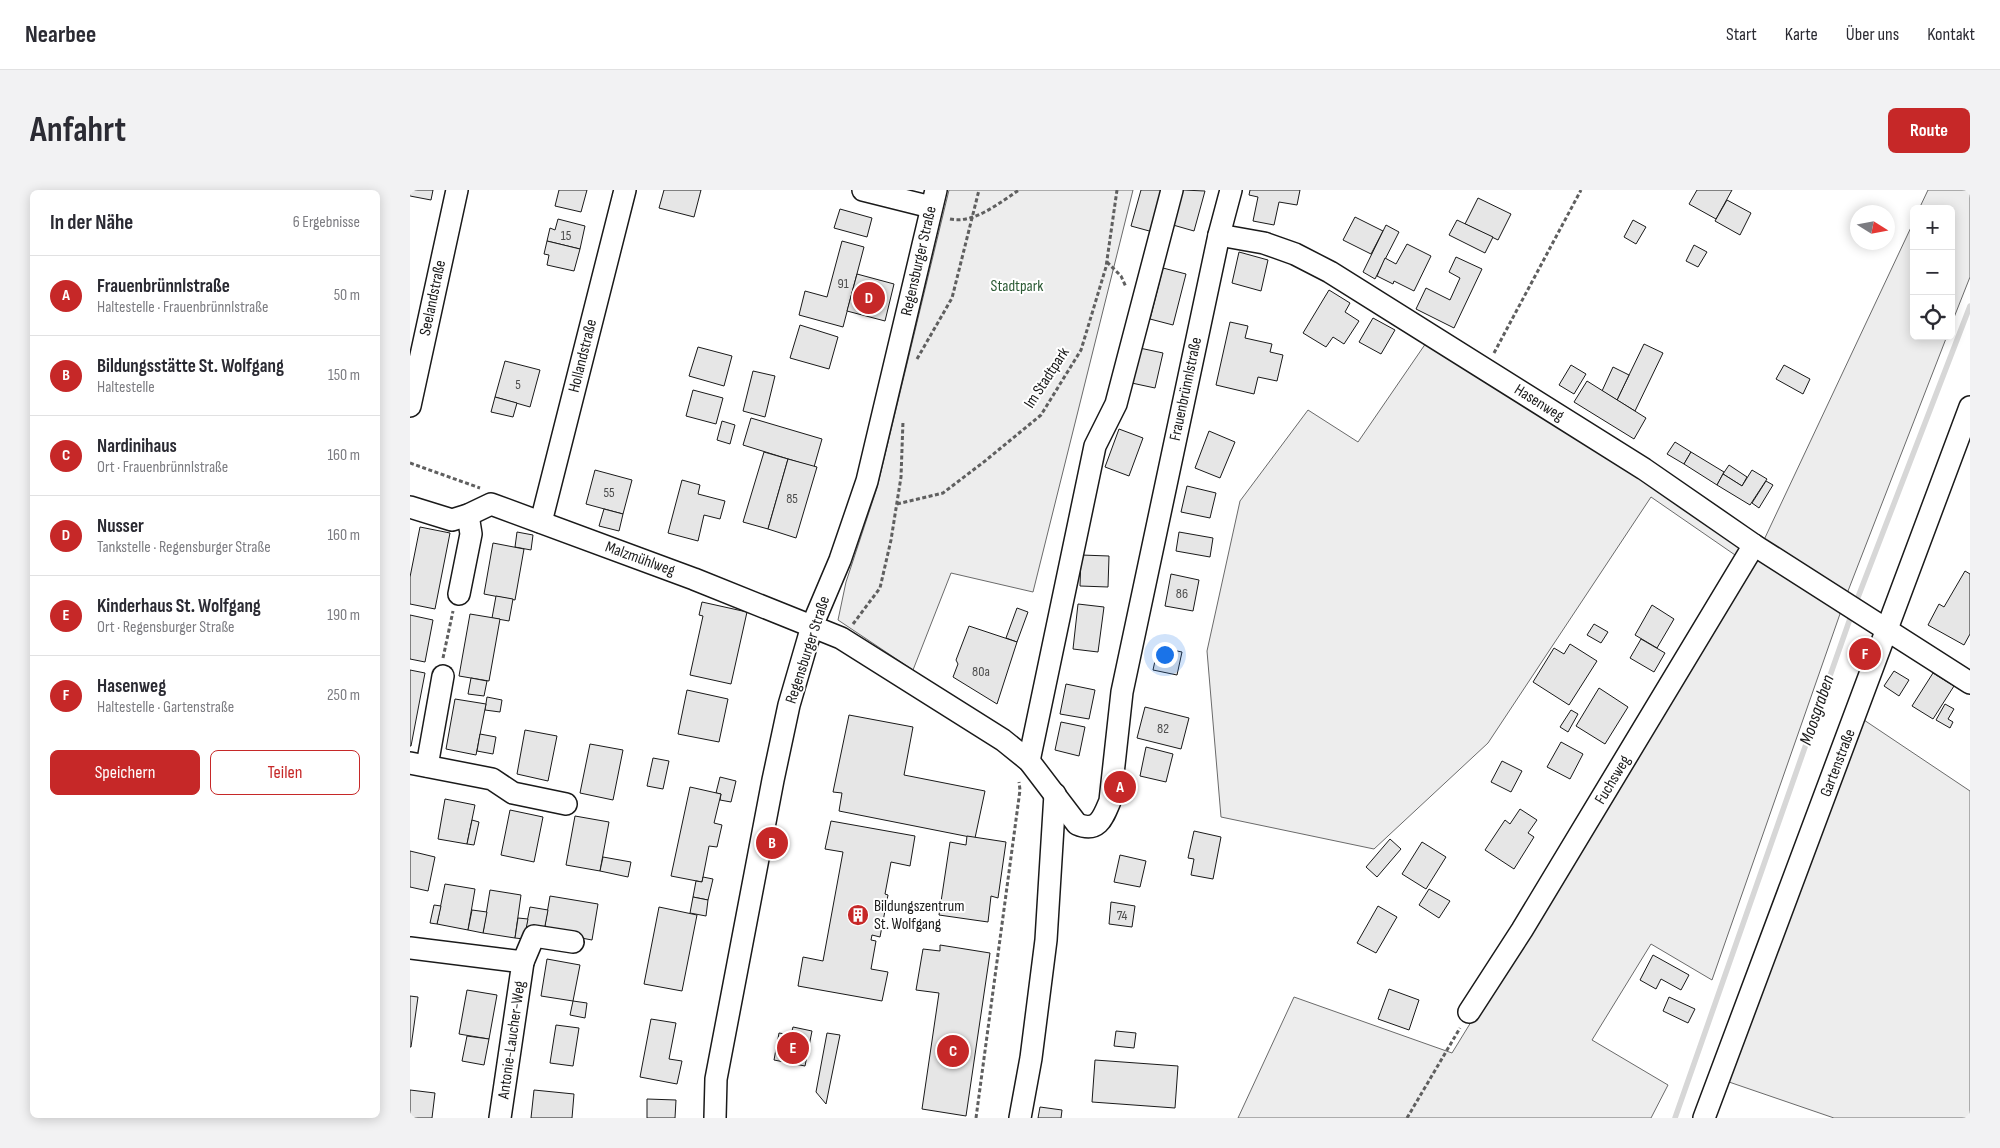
<!DOCTYPE html>
<html lang="de">
<meta charset="utf-8">
<style>
:root{--surface:#fff;--page:#f2f2f3;--text:#2b2b33;--muted:#7c7c81;--line:#e1e1e2;--accent:#c62828}
body{margin:0;font-family:"Sofia Sans Condensed",sans-serif;background:var(--page);color:var(--text)}
.controls{position:absolute;right:15px;top:15px;display:grid;overflow:hidden;border-radius:8px;box-shadow:0 2px 12px #0003}
.controls button{width:45px;height:45px;display:grid;place-items:center;padding:0;border:0;border-bottom:1px solid var(--line);background:var(--surface);color:var(--text);font:25px sans-serif}
.compass{position:absolute;left:1440px;top:15px;width:45px;height:45px;border-radius:50%;background:var(--surface);box-shadow:0 2px 12px #0003;rotate:101deg}
.you{position:absolute;left:754px;top:464px;width:18px;height:18px;margin:-12px;border:4px solid #fff;border-radius:50%;background:#1a73e8;box-shadow:0 0 0 8px #1a73e833}
.badge{display:grid;place-items:center;width:32px;height:32px;border-radius:50%;background:var(--accent);color:#fff;font-size:16px;font-weight:700}
.pin{position:absolute;translate:-50% -50%;border:2px solid #fff;box-shadow:0 1px 5px #0006}
.list{margin:0;padding:0;list-style:none}
h2{display:flex;justify-content:space-between;align-items:center;height:65px;margin:0;padding:0 20px;font-size:21px}
h2 small{font-size:16px;font-weight:400;color:var(--muted)}
.list li{display:grid;grid-template-columns:32px 1fr auto;gap:15px;align-items:center;box-sizing:border-box;height:80px;padding:0 20px;border-top:1px solid var(--line)}
.list b{display:block;font-size:19px;white-space:nowrap}
.list p{margin:0;font-size:16px;white-space:nowrap;color:var(--muted)}
.list em{font-size:16px;font-style:normal;color:var(--muted)}
.actions{display:flex;gap:10px;padding:15px 20px}
.actions a{flex:1;padding:11px 0;border:1px solid var(--accent);border-radius:8px;text-align:center;font-size:18px;color:var(--accent)}
.actions .main{background:var(--accent);color:#fff}
.icon{flex:none;width:28px;height:28px;fill:none;stroke:currentColor;stroke-width:2;stroke-linecap:round;stroke-linejoin:round}
.map{position:relative;flex:none;width:1560px;height:928px;overflow:hidden;border-radius:8px}
header{display:flex;align-items:center;gap:30px;box-sizing:border-box;height:70px;padding:0 25px;background:var(--surface);border-bottom:1px solid var(--line)}
header strong{font-size:24px}
nav{display:flex;gap:28px;margin-inline-start:auto;font-size:18px}
.intro{display:flex;align-items:center;justify-content:space-between;box-sizing:border-box;height:120px;padding:0 30px}
h1{margin:0;font-size:35px}
.button{padding:12px 22px;border-radius:8px;background:var(--accent);color:#fff;font-size:18px;font-weight:700}
main{display:flex;gap:30px;padding:0 30px}
aside{flex:1;background:var(--surface);border-radius:8px;box-shadow:0 2px 12px #0003}
.map>svg:first-child{display:block}
.green{fill:#ededed;stroke:#6a6a6a}
.lines{fill:none;stroke-linecap:round;stroke-linejoin:round}
.stream{stroke:#d7d7d7;stroke-width:5.5}
.building{fill:#e6e6e6;stroke:#1a1a1a}
.minor-casing{stroke:#1a1a1a;stroke-width:24}
.path{stroke:#5f5f5f;stroke-width:3;stroke-dasharray:4 2.5;stroke-linecap:butt}
.minor{stroke:#fff;stroke-width:21}
.labels{text-anchor:middle;dominant-baseline:central;stroke-width:4;stroke-linejoin:round;paint-order:stroke}
.number-label{font-size:14px;fill:#4d4d4d}
.street-label{font-size:16px;fill:#1a1a1a;stroke:#fff}
.park-label{font-size:16px;fill:#2b5a34;stroke:#fff}
.poi-label{font-size:16px;fill:#1a1a1a;stroke:#fff;text-anchor:start}
.water-label{font-size:18px;font-style:italic;fill:#1a1a1a;stroke:#fff}
</style>
<header>
<strong>Nearbee</strong>
<nav><a>Start</a><a>Karte</a><a>Über uns</a><a>Kontakt</a></nav>
</header>
<div class="intro"><h1>Anfahrt</h1><a class="button">Route</a></div>
<main>
<aside>
<h2>In der Nähe<small>6 Ergebnisse</small></h2>
<ul class="list">
<li><span class="badge">A</span><div><b>Frauenbrünnlstraße</b><p>Haltestelle · Frauenbrünnlstraße</p></div><em>50 m</em></li>
<li><span class="badge">B</span><div><b>Bildungsstätte St. Wolfgang</b><p>Haltestelle</p></div><em>150 m</em></li>
<li><span class="badge">C</span><div><b>Nardinihaus</b><p>Ort · Frauenbrünnlstraße</p></div><em>160 m</em></li>
<li><span class="badge">D</span><div><b>Nusser</b><p>Tankstelle · Regensburger Straße</p></div><em>160 m</em></li>
<li><span class="badge">E</span><div><b>Kinderhaus St. Wolfgang</b><p>Ort · Regensburger Straße</p></div><em>190 m</em></li>
<li><span class="badge">F</span><div><b>Hasenweg</b><p>Haltestelle · Gartenstraße</p></div><em>250 m</em></li>
</ul>
<div class="actions"><a class="main">Speichern</a><a>Teilen</a></div>
</aside>
<div class="map">
<svg width="1560" height="928" viewBox="0 0 1560 928">
<rect width="100%" height="100%" fill="#fff"/>
<!-- green -->
<g class="green">
<path d="M539,0h184l-100,402 -82,-19 -38,97 -75,-50 8,-38 31,-94z"/>
<path d="M1518,0h42v87l-19,48v-116h-32z"/>
<path d="M1504,31v115h33l-99,255 -136,389 -61,-36 -59,96 76,45 -17,33h-413l56,-121 158,56 299,-487 -100,-69 -163,246 -114,106 -153,-32 -14,-166 33,-150 68,-91 50,32 68,-99 198,124 131,92z"/>
<path d="M1454,530l106,71v327h-136l-105,-36z"/>
</g>
<g class="lines">
<!-- stream -->
<g class="stream">
<path d="M1445,415l115,-299"/>
<path d="M1265,928l177,-505"/>
</g>
</g>
<!-- building -->
<g class="building">
<path d="M0,0h23l-2,10 -21,-4z"/>
<path d="M149,0h28l-6,22 -26,-6z"/>
<path d="M254,0h37l-7,27 -35,-9z"/>
<path d="M731,0h23l-11,42 -22,-6z"/>
<path d="M773,0l22,1 -11,40 -21,-6z"/>
<path d="M840,0h50l-3,15 -18,-3 -5,23 -21,-4 5,-24 -9,-2z"/>
<path d="M1287,0h35l-16,29 -27,-15z"/>
<path d="M1068,8l33,16 -13,26 -33,-16z"/>
<path d="M1317,10l24,13 -11,22 -25,-14z"/>
<path d="M430,19l32,9 -5,19 -33,-9z"/>
<path d="M945,27l28,14 -12,23 -28,-14z"/>
<path d="M148,29l27,7 -5,23 -33,-8 3,-13 5,2z"/>
<path d="M1047,30l36,17 -8,16 -36,-18z"/>
<path d="M1223,30l13,7 -10,17 -12,-7z"/>
<path d="M976,35l13,7 -24,47 -12,-7z"/>
<path d="M137,51l33,8 -6,22 -27,-6 2,-10 -5,-1z"/>
<path d="M432,51l22,6 -21,80 -44,-12 6,-24 22,6z"/>
<path d="M997,54l24,12 -17,35 -20,-10 -1,3 -16,-8 8,-18 11,6z"/>
<path d="M1284,55l13,7 -9,15 -12,-6z"/>
<path d="M829,62l29,8 -7,31 -29,-8z"/>
<path d="M1046,67l26,12 -28,59 -38,-19 10,-21 24,12 10,-22 -11,-6z"/>
<path d="M753,78l23,6 -13,51 -23,-6z"/>
<path d="M447,84l37,10 -9,37 -38,-10z"/>
<path d="M919,100l21,13 -5,9 14,9 -15,23 -11,-7 -7,10 -23,-14z"/>
<path d="M963,128l22,12 -14,24 -22,-12z"/>
<path d="M820,132l18,4 -3,12 27,6 -2,8 13,3 -6,26 -19,-4 -4,17 -38,-9z"/>
<path d="M390,135l38,12 -9,32 -39,-11z"/>
<path d="M1234,154l19,9 -28,58 -18,-11z"/>
<path d="M288,157l34,9 -8,30 -35,-10z"/>
<path d="M725,157l28,6 -8,35 -28,-6z"/>
<path d="M95,171l35,9 -10,37 -35,-10z"/>
<path d="M1161,175l15,9 -12,20 -15,-9z"/>
<path d="M1374,175l26,14 -7,15 -27,-15z"/>
<path d="M1203,177l16,8 -12,25 -15,-9z"/>
<path d="M343,181l22,5 -10,41 -22,-6z"/>
<path d="M1177,191l59,37 -12,21 -60,-37z"/>
<path d="M283,200l30,8 -7,26 -30,-8z"/>
<path d="M85,207l22,6 -4,14 -22,-5z"/>
<path d="M341,228l71,21 -8,28 -71,-22z"/>
<path d="M312,231l13,4 -5,19 -13,-4z"/>
<path d="M709,239l24,9 -14,38 -24,-9z"/>
<path d="M799,241l26,11 -15,36 -25,-10z"/>
<path d="M1265,252l16,10 -7,12 -17,-10z"/>
<path d="M354,262l24,7 -20,70 -25,-7z"/>
<path d="M1281,262l33,20 -7,13 -33,-21z"/>
<path d="M378,269l29,8 -21,71 -28,-9z"/>
<path d="M1319,275l18,12 -5,9 -19,-12z"/>
<path d="M185,280l37,10 -9,34 -37,-10z"/>
<path d="M1342,280l15,9 -17,26 -33,-20 6,-11 19,12z"/>
<path d="M272,290l18,5 -2,9 27,7 -5,18 -16,-4 -6,26 -30,-8z"/>
<path d="M1356,291l7,4 -14,23 -7,-5z"/>
<path d="M777,296l29,7 -6,25 -29,-6z"/>
<path d="M194,319l19,5 -4,17 -20,-5z"/>
<path d="M10,337l30,6 -15,76 -25,-5v-27z"/>
<path d="M107,342l16,3 -2,15 -16,-3z"/>
<path d="M769,342l34,6 -3,19 -34,-6z"/>
<path d="M83,353l31,6 -9,51 -31,-6z"/>
<path d="M671,365l28,1 -1,31 -28,-1z"/>
<path d="M1555,381l5,3v60l-6,11 -36,-20 11,-21 5,3z"/>
<path d="M761,384l28,6 -6,31 -28,-5z"/>
<path d="M86,406l17,3 -4,22 -17,-3z"/>
<path d="M292,412l45,10 -16,72 -41,-9 13,-59 -4,-1z"/>
<path d="M668,414l26,3 -6,45 -25,-3z"/>
<path d="M1242,415l22,14 -17,29 -22,-13z"/>
<path d="M607,418l11,4 -11,30 -11,-4z"/>
<path d="M60,424l30,5 -11,62 -30,-5z"/>
<path d="M0,425l23,5 -8,42 -15,-3z"/>
<path d="M1184,434l14,8 -7,11 -14,-8z"/>
<path d="M559,436l48,16 -20,62 -44,-27 5,-13 -2,-4z"/>
<path d="M1231,449l24,14 -11,19 -24,-14z"/>
<path d="M1160,454l27,17 -28,44 -36,-23 21,-34 10,6z"/>
<path d="M748,457l24,5 -5,23 -24,-5z"/>
<path d="M0,480l15,3 -14,73h-1z"/>
<path d="M1484,481l15,9 -10,16 -15,-10z"/>
<path d="M1523,483l21,13 -21,33 -21,-13z"/>
<path d="M61,488l16,3 -3,15 -16,-2z"/>
<path d="M656,494l29,6 -6,29 -29,-5z"/>
<path d="M1189,498l29,19 -23,37 -29,-18z"/>
<path d="M277,500l41,9 -9,43 -41,-8z"/>
<path d="M77,507l15,3 -2,12 -15,-2z"/>
<path d="M45,509l31,5 -10,51 -30,-6z"/>
<path d="M1535,514l9,5 -6,10 5,3 -3,6 -14,-8z"/>
<path d="M735,517l44,11 -8,31 -44,-11z"/>
<path d="M1161,520l7,4 -10,18 -8,-5z"/>
<path d="M439,525l64,12 -9,48 81,16 -10,47 -136,-27 3,-18 -9,-1z"/>
<path d="M651,532l24,5 -6,29 -24,-6z"/>
<path d="M115,540l32,6 -9,45 -31,-7z"/>
<path d="M70,544l16,3 -3,17 -16,-3z"/>
<path d="M1151,552l22,12 -13,25 -23,-12z"/>
<path d="M180,554l33,6 -10,50 -33,-7z"/>
<path d="M736,557l27,7 -7,28 -26,-6z"/>
<path d="M243,568l16,3 -6,28 -16,-3z"/>
<path d="M1092,571l20,10 -11,21 -20,-10z"/>
<path d="M310,587l16,4 -5,21 -11,-2 1,-6 -5,-1z"/>
<path d="M280,597l31,7 -7,29 8,2 -5,22 -8,-1 -7,36 -31,-6z"/>
<path d="M35,609l30,6 -8,39 -29,-5z"/>
<path d="M1110,619l17,11 -9,13 6,4 -20,32 -29,-19 20,-30 5,4z"/>
<path d="M100,620l33,7 -9,45 -33,-7z"/>
<path d="M165,626l34,6 -9,49 -34,-6z"/>
<path d="M62,630l7,2 -5,23 -7,-1z"/>
<path d="M421,631l84,15 -5,30 -19,-4 -6,32 3,1 -8,42 -8,-2 -1,5 5,1 -5,28 17,3 -6,29 -84,-15 5,-29 20,4 20,-109 -18,-3z"/>
<path d="M784,641l27,6 -8,42 -22,-4 3,-16 -6,-1z"/>
<path d="M557,646l39,6 -8,56 -7,-2 -3,26 -49,-7 11,-73 16,3z"/>
<path d="M980,649l11,10 -24,28 -11,-10z"/>
<path d="M1012,652l24,15 -20,32 -24,-15z"/>
<path d="M0,661l25,6 -7,34 -18,-4z"/>
<path d="M710,665l26,6 -6,26 -26,-5z"/>
<path d="M193,667l28,5 -3,15 -28,-6z"/>
<path d="M293,687l10,2 -5,21 -15,-3 3,-16 6,1z"/>
<path d="M35,694l30,5 -7,41 -31,-6z"/>
<path d="M1019,699l21,12 -11,17 -20,-13z"/>
<path d="M80,700l31,5 -6,43 -32,-5z"/>
<path d="M140,706l48,8 -6,36 -48,-9z"/>
<path d="M283,707l15,3 -2,16 -16,-3z"/>
<path d="M701,712l24,4 -3,21 -23,-3z"/>
<path d="M24,715l7,1 -4,18 -7,-1z"/>
<path d="M968,716l19,11 -21,36 -19,-10z"/>
<path d="M120,717l18,3 -4,21 -18,-4z"/>
<path d="M249,717l38,8 -15,76 -38,-7z"/>
<path d="M62,720l15,2 -4,21 -15,-3z"/>
<path d="M108,728l10,1 -4,20 -9,-1z"/>
<path d="M530,755l50,8 -24,163 -44,-7 17,-116 -23,-3 7,-41 17,2z"/>
<path d="M1243,765l36,20 -8,15 -20,-11 -5,10 -16,-9z"/>
<path d="M137,769l33,6 -7,36 -32,-5z"/>
<path d="M979,799l30,11 -10,30 -31,-11z"/>
<path d="M57,800l30,5 -8,44 -30,-5z"/>
<path d="M0,806l8,1 -7,50h-1z"/>
<path d="M1259,807l26,12 -7,14 -25,-12z"/>
<path d="M163,811l14,2 -2,15 -15,-3z"/>
<path d="M241,829l25,4 -7,36 13,2 -5,23 -37,-7z"/>
<path d="M146,835l23,3 -6,38 -23,-3z"/>
<path d="M383,837l19,4 -7,35 -31,-6 5,-27 12,2z"/>
<path d="M706,841l20,2 -2,15 -20,-2z"/>
<path d="M417,843l13,2 -14,69 -10,-12z"/>
<path d="M57,846l22,3 -5,26 -22,-4z"/>
<path d="M685,870l83,6 -3,42 -83,-6z"/>
<path d="M0,900l25,3 -3,25h-22z"/>
<path d="M124,900l40,4 -2,24h-41z"/>
<path d="M237,909l29,1 -1,18h-28z"/>
<path d="M630,917l22,3 -1,8h-23z"/>
</g>
<g class="lines">
<!-- minor casing -->
<g class="minor-casing">
<g id="minor">
<path d="M453,0l68,17"/>
<path d="M809,45l45,8 31,11 35,18 314,197 110,76 216,138"/>
<path d="M0,216l47,-216"/>
<path d="M0,317l42,13 16,-5 23,-11 203,75 147,59 162,102 26,21 48,63c21,9 26,-6 33,-23l12,-109 97,-457 12,-45"/>
<path d="M131,332l84,-332"/>
<path d="M49,404l12,-60 -3,-19"/>
<path d="M619,571l66,-315 21,-42 56,-214"/>
<path d="M0,573l82,16 21,14 53,11"/>
<path d="M17,576l16,-90"/>
<path d="M0,758l113,14 -23,156"/>
<path d="M113,772l11,-26 39,6"/>
<path d="M1059,822l53,-82 232,-385"/>
<path d="M305,928l1,-39 57,-299 16,-75 23,-79 28,-66 27,-79 69,-291"/>
<path d="M610,928l11,-60 15,-118 9,-146"/>
<path d="M1294,928l266,-711"/>
</g>
</g>
<!-- path -->
<g class="path">
<path d="M540,29c24,5 49,-16 69,-29"/>
<path d="M697,72l14,14 5,11"/>
<path d="M1084,163l87,-163"/>
<path d="M507,169l35,-61 27,-108"/>
<path d="M0,273l70,25"/>
<path d="M487,314l46,-11 42,-32 56,-46 40,-65 25,-83 11,-77"/>
<path d="M443,434l27,-36 11,-48 10,-63 2,-56"/>
<path d="M33,468l10,-47"/>
<path d="M566,928l44,-328 -1,-8"/>
<path d="M997,928l53,-90"/>
</g>
<!-- minor -->
<use href="#minor" class="minor"/>
</g>
<!-- icons -->
<defs>
<g id="building-disc" transform="scale(1.125)"><circle r="9.5" fill="#c62828" stroke="#fff"/><path d="M-4-6H4V6H1V3H-1V6H-4ZM-2.5-4.3h1.7v1.8h-1.7ZM.8-4.3h1.7v1.8H.8ZM-2.5-1h1.7V.8h-1.7ZM.8-1h1.7V.8H.8Z" fill="#fff"/></g>
</defs>
<g fill-rule="evenodd">
<use href="#building-disc" x="448" y="725"/>
</g>
<g class="labels">
<!-- number labels -->
<g class="number-label">
<text x="156" y="45">15</text>
<text x="433" y="93">91</text>
<text x="108" y="194">5</text>
<text x="199" y="302">55</text>
<text x="382" y="308">85</text>
<text x="772" y="403">86</text>
<text x="571" y="481">80a</text>
<text x="753" y="538">82</text>
<text x="712" y="725">74</text>
</g>
<!-- street labels -->
<g class="street-label">
<text transform="translate(509 71) rotate(-77)">Regensburger Straße</text>
<text transform="translate(23 108) rotate(-78)">Seelandstraße</text>
<text transform="translate(173 166) rotate(-76)">Hollandstraße</text>
<text transform="translate(637 188) rotate(-57)">Im Stadtpark</text>
<text transform="translate(776 199) rotate(-78)">Frauenbrünnlstraße</text>
<text transform="translate(1129 213) rotate(32)">Hasenweg</text>
<text transform="translate(230 369) rotate(20)">Malzmühlweg</text>
<text transform="translate(398 460) rotate(-72)">Regensburger Straße</text>
<text transform="translate(1428 573) rotate(-69)">Gartenstraße</text>
<text transform="translate(1203 590) rotate(-59)">Fuchsweg</text>
<text transform="translate(102 850) rotate(-82)">Antonie-Laucher-Weg</text>
</g>
<!-- park labels -->
<g class="park-label">
<text x="607" y="96">Stadtpark</text>
</g>
<!-- poi labels -->
<g class="poi-label">
<text x="464" y="716">Bildungszentrum<tspan x="464" dy="18">St. Wolfgang</tspan></text>
</g>
<!-- water labels -->
<g class="water-label">
<text transform="translate(1407 520) rotate(-71)">Moosgraben</text>
</g>
</g>
</svg>
<div class="controls">
<button>+</button>
<button>−</button>
<button><svg class="icon" aria-label="locate" viewBox="0 0 24 24"><circle cx="12" cy="12" r="6"/><path d="M12 2v4M12 18v4M2 12h4M18 12h4"/></svg></button>
</div>
<svg class="compass" viewBox="-18 -18 36 36"><path d="M0-13l5 13h-10z" fill="#e53935"/><path d="M0 13l5-13h-10z" fill="#7c7c81"/></svg>
<div class="you"></div>
<div class="pin badge" style="left:710px;top:597px">A</div>
<div class="pin badge" style="left:362px;top:653px">B</div>
<div class="pin badge" style="left:543px;top:861px">C</div>
<div class="pin badge" style="left:459px;top:108px">D</div>
<div class="pin badge" style="left:383px;top:858px">E</div>
<div class="pin badge" style="left:1455px;top:464px">F</div>
</div>
</main>
